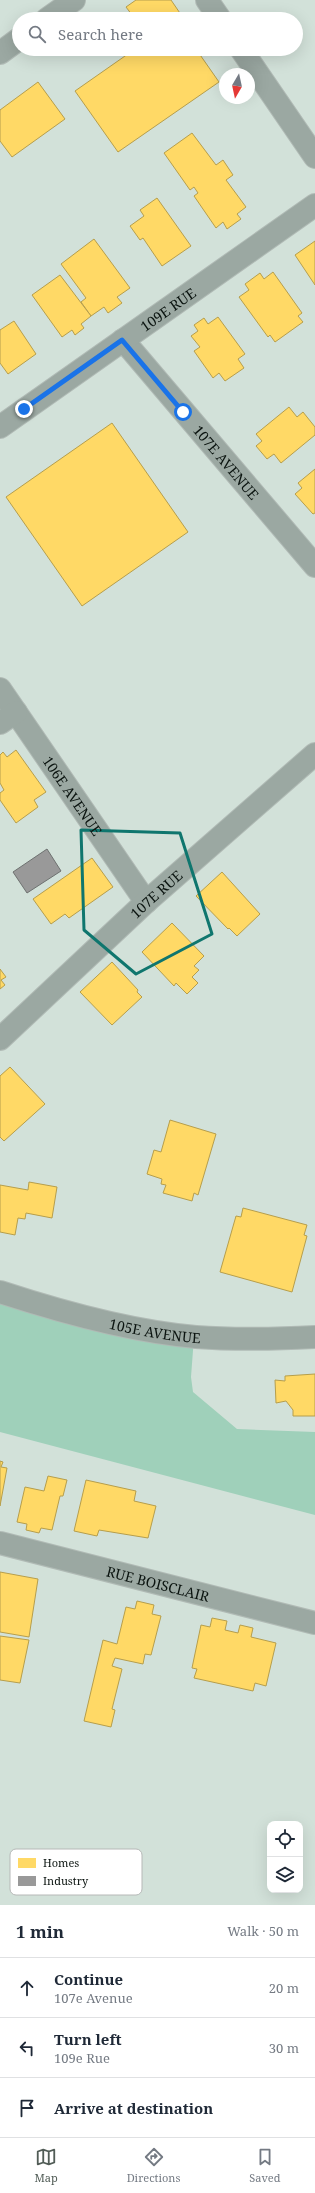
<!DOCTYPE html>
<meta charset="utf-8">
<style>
:root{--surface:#fff;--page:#f6f6f7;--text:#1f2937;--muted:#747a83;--line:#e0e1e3;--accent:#515c56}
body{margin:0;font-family:"Noto Serif",serif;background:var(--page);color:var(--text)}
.controls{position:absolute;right:12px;bottom:12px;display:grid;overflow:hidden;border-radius:8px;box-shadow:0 4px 16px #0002}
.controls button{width:36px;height:36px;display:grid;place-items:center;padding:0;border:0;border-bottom:1px solid var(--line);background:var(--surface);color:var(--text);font:20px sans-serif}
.compass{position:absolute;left:219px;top:68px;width:36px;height:36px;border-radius:50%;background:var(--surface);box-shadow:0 4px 16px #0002;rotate:189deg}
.stop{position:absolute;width:12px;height:12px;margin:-9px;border:3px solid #1a73e8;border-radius:50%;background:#fff}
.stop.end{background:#1a73e8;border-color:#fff;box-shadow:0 1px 4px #0008}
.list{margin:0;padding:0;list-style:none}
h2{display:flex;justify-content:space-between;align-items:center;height:52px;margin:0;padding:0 16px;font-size:17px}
h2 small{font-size:13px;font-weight:400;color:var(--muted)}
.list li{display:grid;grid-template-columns:26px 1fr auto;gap:12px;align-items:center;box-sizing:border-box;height:60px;padding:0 16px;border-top:1px solid var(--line)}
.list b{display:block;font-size:15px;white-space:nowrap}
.list p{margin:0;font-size:13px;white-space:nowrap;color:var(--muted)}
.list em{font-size:13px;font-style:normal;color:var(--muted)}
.icon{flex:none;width:22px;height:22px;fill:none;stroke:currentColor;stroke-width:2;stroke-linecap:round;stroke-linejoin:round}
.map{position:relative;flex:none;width:315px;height:1905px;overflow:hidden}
.search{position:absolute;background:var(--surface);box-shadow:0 4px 16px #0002;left:12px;right:12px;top:12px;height:44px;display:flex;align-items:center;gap:10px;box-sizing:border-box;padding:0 14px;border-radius:22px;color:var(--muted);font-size:15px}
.sheet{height:232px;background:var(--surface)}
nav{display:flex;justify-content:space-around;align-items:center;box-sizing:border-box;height:56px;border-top:1px solid var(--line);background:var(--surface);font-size:11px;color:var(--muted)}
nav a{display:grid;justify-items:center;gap:2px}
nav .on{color:var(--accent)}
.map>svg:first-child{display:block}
.forest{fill:#9fd0ba}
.homes{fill:#ffd966;stroke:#b69e4c}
.industry{fill:#999;stroke:#6e7170}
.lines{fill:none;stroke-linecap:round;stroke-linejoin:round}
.minor-casing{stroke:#b0bab5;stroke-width:24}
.minor{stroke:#9ba8a2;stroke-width:22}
.route{stroke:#1a73e8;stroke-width:5}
.marked{fill:none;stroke:#0f766e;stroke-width:3;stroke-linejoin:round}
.labels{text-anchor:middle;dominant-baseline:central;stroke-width:4;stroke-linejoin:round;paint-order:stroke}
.street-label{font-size:14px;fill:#0b1410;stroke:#fff}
.key{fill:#fff;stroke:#b6b8b7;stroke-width:1}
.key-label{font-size:11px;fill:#0b1410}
</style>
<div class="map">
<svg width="315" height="1905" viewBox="0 0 315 1905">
<rect width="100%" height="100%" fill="#d2e1d9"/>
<!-- forest -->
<path class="forest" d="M0,1292l194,45 -3,40 2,15 44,37 78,3v83l-315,-83z"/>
<!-- homes -->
<g class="homes">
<path d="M136,0h35l13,19h-49l-9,-12z"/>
<path d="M135,49h17l2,2 4,-2h38l23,33 -101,70 -43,-61z"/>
<path d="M38,82l27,37 -53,38 -12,-16v-31z"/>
<path d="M192,133l24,32 7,-5 10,15 -7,5 20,27 -9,7 4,5 -14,10 -4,-7 -7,6 -22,-32 4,-3 -4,-6 -4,3 -26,-37z"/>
<path d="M157,198l34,48 -29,20 -19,-28 -3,2 -10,-14 14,-10 -4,-6z"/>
<path d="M94,239l36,49 -13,9 5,6 -14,10 -4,-6 -13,9 -10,-14 5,-4 -25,-34z"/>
<path d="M315,241v44l-20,-30z"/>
<path d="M273,272l29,41 -4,3 5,6 -28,20 -5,-7 -2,2 -29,-40 10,-7 -4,-6 15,-11 4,6z"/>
<path d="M60,275l31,41 -10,8 3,4 -9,7 -3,-5 -10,7 -30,-42z"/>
<path d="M218,317l27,37 -7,5 6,9 -19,13 -6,-8 -6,5 -19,-27 6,-4 -9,-11 7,-5 -4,-6 10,-7 4,6z"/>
<path d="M14,321l22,33 -28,20 -8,-11v-33z"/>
<path d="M289,407l8,10 6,-5 12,15v8l-34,28 -7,-9 -7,5 -11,-13 6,-5 -6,-7z"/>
<path d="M112,423l76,109 -106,74 -76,-109z"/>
<path d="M315,469v44l-2,1 -18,-20 7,-6 -4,-5z"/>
<path d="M16,750l30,42 -12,8 4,7 -22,16 -16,-23v-7l4,-3 -4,-7v-28l3,-3 4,5z"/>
<path d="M92,858l21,29 -44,31 -4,-4 -14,10 -18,-25z"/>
<path d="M222,872l38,42 -23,22 -8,-8 -1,1 -32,-33z"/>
<path d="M172,923l32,33 -10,10 5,4 -7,7 6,6 -11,11 -11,-11 -2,3 -32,-34z"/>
<path d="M112,962l26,28 -1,2 5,5 -30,28 -32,-33z"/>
<path d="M0,969l6,8 -5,3 4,5 -5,4z"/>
<path d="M10,1067l35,37 -41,37 -4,-4v-61z"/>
<path d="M170,1120l46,14 -18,61 -4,-2 -2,8 -29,-8 3,-8 -5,-1 1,-5 -15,-5 7,-24 7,2z"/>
<path d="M29,1182l28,5 -5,31 -26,-5 -1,6 -7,-1 -3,17 -15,-3v-47l28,5z"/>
<path d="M243,1208l64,17 -3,10 3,1 -15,56 -72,-20 16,-56 5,1z"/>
<path d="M315,1374v42h-22v-6l-7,-9 -10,2 -1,-23 10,1v-5z"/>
<path d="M0,1461l3,1 -2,5 6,1 -7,38z"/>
<path d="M48,1476l19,4 -4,16h-3l-8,34 -11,-2 -2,5 -13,-3 1,-6 -10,-2 8,-35 19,4z"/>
<path d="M86,1480l50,11 -2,10 22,5 -8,32 -49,-8 -2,6 -23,-5z"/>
<path d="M0,1572l38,7 -9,58 -29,-5z"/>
<path d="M137,1601l17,4 -2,9 9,2 -10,39 -6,-1 -2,10 -28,-6 -3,8 10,3 -10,40 3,1 -4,17 -27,-6 19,-81 14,4 9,-37 9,2z"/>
<path d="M212,1618l15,3 -2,9 13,3 2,-8 13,3 -2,9 25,6 -10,43 -11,-3 -2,8 -59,-13 3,-9 -5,-1 9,-43 9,2z"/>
<path d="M0,1636l29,4 -9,43 -20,-3z"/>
</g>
<!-- industry -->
<path class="industry" d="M47,849l14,22 -34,22 -14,-21z"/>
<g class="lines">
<!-- minor casing -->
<g class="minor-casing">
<g id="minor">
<path d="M207,0l13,19"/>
<path d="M47,19l27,-19"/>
<path d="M241,49l74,108"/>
<path d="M0,53l19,-14"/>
<path id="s1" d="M123,340l192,226"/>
<path id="s2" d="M0,427l315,-222"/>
<path id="s3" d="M0,689l146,213"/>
<path d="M0,723l16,-11"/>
<path id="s4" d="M0,1039l146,-137 169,-148"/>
<path id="s5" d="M0,1292c58,19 135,40 196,45 40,3 80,2 119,0"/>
<path id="s6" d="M0,1543l315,80"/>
</g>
</g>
<!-- minor -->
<use href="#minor" class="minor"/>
</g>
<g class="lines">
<!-- route -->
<path class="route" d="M24,409l98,-69 61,72"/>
</g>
<!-- marked area -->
<path class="marked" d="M81,830l99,3 32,101 -76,40 -52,-44z"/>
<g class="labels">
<!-- street labels -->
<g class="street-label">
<text stroke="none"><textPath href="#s2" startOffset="205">109E RUE</textPath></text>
<text stroke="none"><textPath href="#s1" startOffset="160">107E AVENUE</textPath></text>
<text stroke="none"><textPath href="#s3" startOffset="129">106E AVENUE</textPath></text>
<text stroke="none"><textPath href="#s4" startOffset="213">107E RUE</textPath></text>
<text stroke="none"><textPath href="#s5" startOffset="160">105E AVENUE</textPath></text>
<text stroke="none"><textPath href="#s6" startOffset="163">RUE BOISCLAIR</textPath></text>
</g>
</g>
<!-- legend -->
<rect x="10" y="1849" width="132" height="46" rx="6" class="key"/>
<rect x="18" y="1858" width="18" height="10" fill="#ffd966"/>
<rect x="18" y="1876" width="18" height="10" fill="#999"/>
<g class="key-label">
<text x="43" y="1867">Homes</text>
<text x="43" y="1885">Industry</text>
</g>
</svg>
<div class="controls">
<button><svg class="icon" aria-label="locate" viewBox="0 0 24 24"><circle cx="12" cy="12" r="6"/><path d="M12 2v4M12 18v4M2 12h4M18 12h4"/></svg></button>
<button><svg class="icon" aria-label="layers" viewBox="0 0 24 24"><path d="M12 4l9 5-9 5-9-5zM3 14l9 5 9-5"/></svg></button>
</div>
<svg class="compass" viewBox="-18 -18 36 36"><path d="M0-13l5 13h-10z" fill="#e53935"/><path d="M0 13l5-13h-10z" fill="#747a83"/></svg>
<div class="stop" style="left:183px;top:412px"></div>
<div class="stop end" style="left:24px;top:409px"></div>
<div class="search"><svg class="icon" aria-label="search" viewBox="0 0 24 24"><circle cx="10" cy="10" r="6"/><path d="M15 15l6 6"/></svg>Search here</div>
</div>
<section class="sheet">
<h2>1 min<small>Walk · 50 m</small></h2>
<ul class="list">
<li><svg class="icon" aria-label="ahead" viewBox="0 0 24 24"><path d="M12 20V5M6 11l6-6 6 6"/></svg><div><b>Continue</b><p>107e Avenue</p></div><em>20 m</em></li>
<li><svg class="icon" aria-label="left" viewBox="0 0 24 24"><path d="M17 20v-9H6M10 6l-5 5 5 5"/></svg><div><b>Turn left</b><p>109e Rue</p></div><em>30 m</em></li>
<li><svg class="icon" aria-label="arrive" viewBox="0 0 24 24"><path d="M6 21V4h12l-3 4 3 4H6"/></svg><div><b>Arrive at destination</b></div></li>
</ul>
</section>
<nav>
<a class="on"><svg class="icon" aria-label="map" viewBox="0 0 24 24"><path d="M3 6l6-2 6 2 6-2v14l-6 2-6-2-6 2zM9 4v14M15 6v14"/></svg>Map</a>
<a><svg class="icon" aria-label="directions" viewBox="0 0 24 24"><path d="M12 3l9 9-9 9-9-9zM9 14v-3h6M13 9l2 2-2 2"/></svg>Directions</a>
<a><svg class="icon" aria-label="saved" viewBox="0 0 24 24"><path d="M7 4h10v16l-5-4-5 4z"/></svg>Saved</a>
</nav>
